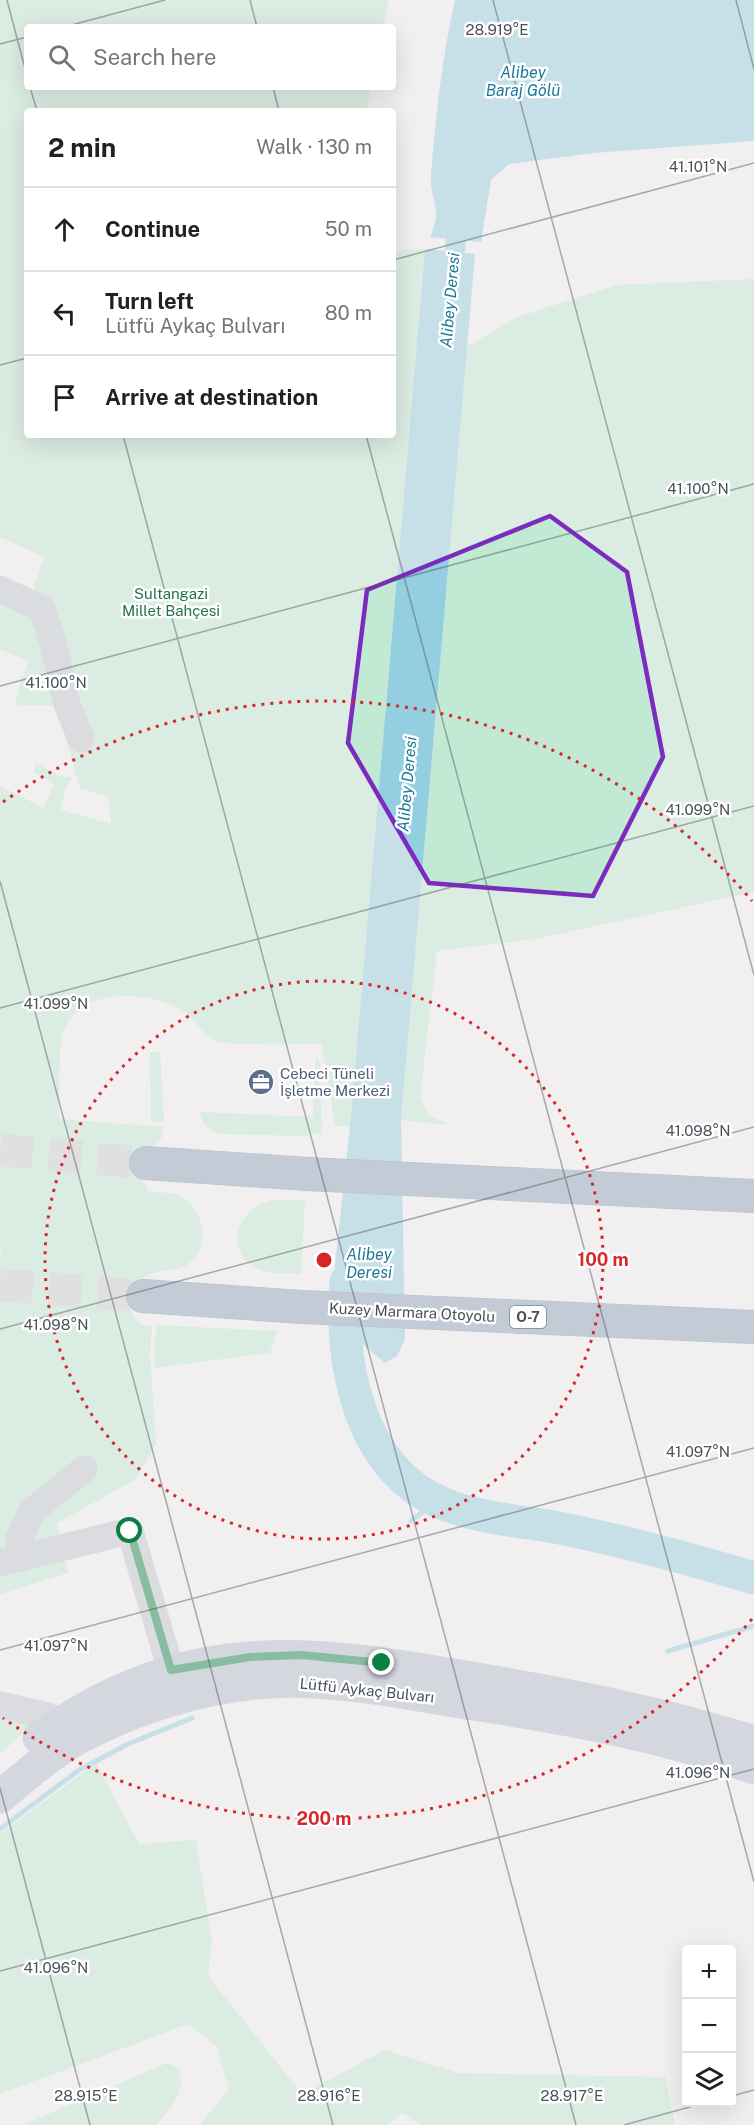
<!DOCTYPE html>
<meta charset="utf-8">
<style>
:root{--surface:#fff;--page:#f6f6f6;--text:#202124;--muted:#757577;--line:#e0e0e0}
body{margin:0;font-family:"Public Sans",sans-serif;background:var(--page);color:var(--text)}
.controls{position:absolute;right:18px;bottom:18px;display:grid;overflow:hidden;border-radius:6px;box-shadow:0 6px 24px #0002}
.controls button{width:54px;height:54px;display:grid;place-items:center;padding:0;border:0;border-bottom:2px solid var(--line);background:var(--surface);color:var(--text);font:30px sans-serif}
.stop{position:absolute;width:18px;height:18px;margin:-14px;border:4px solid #0b8043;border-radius:50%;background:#fff}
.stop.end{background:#0b8043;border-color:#fff;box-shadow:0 2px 6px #0008}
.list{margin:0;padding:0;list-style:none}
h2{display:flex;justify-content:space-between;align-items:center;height:78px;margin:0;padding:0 24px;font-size:26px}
h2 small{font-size:20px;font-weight:400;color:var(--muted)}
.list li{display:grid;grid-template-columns:39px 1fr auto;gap:18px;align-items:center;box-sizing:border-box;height:84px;padding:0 24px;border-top:2px solid var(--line)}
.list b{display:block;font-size:22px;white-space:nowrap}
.list p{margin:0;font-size:20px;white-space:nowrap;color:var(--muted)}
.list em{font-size:20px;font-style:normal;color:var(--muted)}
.icon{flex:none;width:33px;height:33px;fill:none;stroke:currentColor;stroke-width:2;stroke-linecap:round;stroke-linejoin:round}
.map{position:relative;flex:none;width:754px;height:2125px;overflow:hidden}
.search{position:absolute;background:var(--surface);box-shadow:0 6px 24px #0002;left:24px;top:24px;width:372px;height:66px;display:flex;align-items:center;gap:15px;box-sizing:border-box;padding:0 21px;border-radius:6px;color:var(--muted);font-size:22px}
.panel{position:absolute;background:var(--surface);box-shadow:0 6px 24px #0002;left:24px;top:108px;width:372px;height:330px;border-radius:6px}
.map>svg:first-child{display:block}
.green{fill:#c2e9d3}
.water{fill:#94cee1}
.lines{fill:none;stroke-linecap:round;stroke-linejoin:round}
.stream{stroke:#94cee1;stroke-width:5}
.canal{stroke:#94cee1;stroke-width:20}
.river{stroke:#94cee1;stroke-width:33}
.highway-tunnel{stroke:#cfcfd1;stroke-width:33;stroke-dasharray:33 16;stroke-linecap:butt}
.highway-casing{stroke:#778aa3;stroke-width:34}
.minor{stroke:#bfc5cc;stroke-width:27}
.major{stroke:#b1bdca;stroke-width:33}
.highway{stroke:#8c9fb8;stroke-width:33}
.route{stroke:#0b8043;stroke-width:8}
.marked{fill:none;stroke:#7b2cbf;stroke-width:4.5;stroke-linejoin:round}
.ticks{fill:none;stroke:#49515a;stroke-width:1.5;stroke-opacity:0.45}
.ring{fill:none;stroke:#d62828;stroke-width:3;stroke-dasharray:3 6}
.labels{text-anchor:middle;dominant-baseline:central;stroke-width:5;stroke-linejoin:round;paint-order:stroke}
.shield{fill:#fff;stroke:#80858c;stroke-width:1.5}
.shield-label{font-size:14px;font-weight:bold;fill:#49515a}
.park-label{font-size:15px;fill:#22734e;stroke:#fff}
.service-label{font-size:15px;fill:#4e5e75;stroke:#fff;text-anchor:start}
.street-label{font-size:15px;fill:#49515a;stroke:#fff}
.water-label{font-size:16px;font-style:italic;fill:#1d7998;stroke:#fff}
.ticks-label{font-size:15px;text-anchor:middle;fill:#49515a;stroke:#fff;stroke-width:5;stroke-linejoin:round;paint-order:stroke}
.centre{fill:#d62828;stroke:#fff;stroke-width:3}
.ring-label{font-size:18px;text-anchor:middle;font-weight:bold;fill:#d62828;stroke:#fff;stroke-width:5;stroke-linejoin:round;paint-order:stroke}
</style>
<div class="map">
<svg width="754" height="2125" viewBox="0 0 754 2125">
<rect width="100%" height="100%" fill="#f1efef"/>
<!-- green -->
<g class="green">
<path d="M0,0h389l-6,27h-356v60h344l-5,24h-339v324h366v-185l32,-1 -75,877h-15l-13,-82c-18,0 -94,2 -106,-3 -15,-7 -22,-26 -37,-33 -35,-18 -100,-20 -116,24 -5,13 -3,70 -4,87l104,8 -2,12c-19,15 -29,31 -12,52 10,2 23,1 32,5 24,13 31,56 4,70 -13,6 -28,2 -40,11 -8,6 -12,19 -15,28 3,14 7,20 22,22l-2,27 6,90 -20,35 -79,44 11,50 -68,21v-336l2,-6 -2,-1v-465l44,22 10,-24 -20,-12 2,-9 24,13 13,2 -8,11 -4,21 50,14 -3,-28 -28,-7 -23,-83 -38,-1 -4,-3 13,-41 -28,-12v-52l40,25 -6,-35 10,-30 -44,-20z"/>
<path d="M754,279v613l-219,47 -98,12 -17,147 8,16 21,11 -48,-5 66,-773 48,-29 101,-33z"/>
<path d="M150,1052h10l4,70h-13z"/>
<path d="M316,1054l4,11 2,70 -13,-3 -1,4 -88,-2c-12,-4 -17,-10 -21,-22l114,5z"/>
<path d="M276,1200h29l-4,74c-15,-1 -34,1 -47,-7 -33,-22 -13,-63 22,-67z"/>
<path d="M156,1325l121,6 -7,22 -116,15z"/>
<path d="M0,1714l34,9 -34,31z"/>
<path d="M96,1763l43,81 57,-4 16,103 -4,33 94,118 83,-44 73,23 207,4 10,48h-253l-20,-12 -15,12h-187l29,-36 -13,-43 -28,-22 -188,70v-260z"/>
<path d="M167,2063l12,5c7,27 -7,38 -23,57h-133z"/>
</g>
<!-- water -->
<g class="water">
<path d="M455,0h299v141l-160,12 -85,11 -18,16 -10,62 -51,-5c14,-32 -1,-36 1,-63 5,-58 11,-117 24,-174z"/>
<path d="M425,249l50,5 -74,866 4,219 -8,17 -12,7 -26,-22 -23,-58 -1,-18 15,-139z"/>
</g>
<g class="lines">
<!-- stream -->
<g class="stream">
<path d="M411,1521l26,-20"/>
<path d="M668,1651l86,-25"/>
<path d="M0,1829l79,-59 49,-26 64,-26"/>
</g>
<!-- canal -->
<path class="canal" d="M452,279l5,-51"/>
<!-- river -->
<path class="river" d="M346,1282c-7,81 13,188 98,222 39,16 84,17 125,26 62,13 124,30 185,48"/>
<!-- highway-tunnel -->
<g class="highway-tunnel">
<path d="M0,1150l146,13"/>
<path d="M0,1285l143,11"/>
</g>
<!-- highway casing -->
<g class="highway-casing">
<g id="highway">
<path d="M146,1163l162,11 446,22"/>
<path d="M143,1296l159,11 452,20"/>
</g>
</g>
<!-- minor -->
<g class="minor">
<path d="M0,589l42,20 11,34 13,58 15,38"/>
<path d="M21,1558l-2,-19 13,-28 52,-42"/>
<path d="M0,1563l130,-32 41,139"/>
<path d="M0,1705l48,11 10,8"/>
</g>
<!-- major -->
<g class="major">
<path d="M39,1738c153,-109 276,-87 449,-57 90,15 179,33 266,61"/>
<path d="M0,1797c25,-21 51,-44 80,-60 71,-37 155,-60 235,-55 57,3 114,15 171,24 92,14 180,31 268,62"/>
</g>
<!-- highway -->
<use href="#highway" class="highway"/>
</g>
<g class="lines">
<!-- route -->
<path class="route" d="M130,1531l41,139 79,-13 52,-2 80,8"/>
</g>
<!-- marked area -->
<path d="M0 0H754V2125H0ZM550,516l77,56 36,185 -70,139 -164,-13 -81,-140 19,-153z" fill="#f1efef" fill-opacity=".55" fill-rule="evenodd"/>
<path class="marked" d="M550,516l77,56 36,185 -70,139 -164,-13 -81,-140 19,-153z"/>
<!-- ticks -->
<path class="ticks" d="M7,0l20,76M250,0l7,27M493,0l261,975M736,0l18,69M64,27l101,-27M0,44l27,-7M30,87l7,24M273,87l6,24M393,260l361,-97M0,365l27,-7M123,435l453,1690M366,435l388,1447M0,686l754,-202M0,881l333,1244M0,1008l754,-202M0,1329l754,-202M0,1650l754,-202M0,1788l90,337M0,1971l754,-202M732,2096l22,-6M624,2125l84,-23"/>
<!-- distance rings -->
<g class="ring">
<circle cx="324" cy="1260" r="279"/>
<path d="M752 1619A559 559 0 0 1 3 1718M3 802A559 559 0 0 1 752 901"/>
</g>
<!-- icons -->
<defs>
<g id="office-disc" transform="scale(1.35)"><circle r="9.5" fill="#5c6f8a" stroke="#fff"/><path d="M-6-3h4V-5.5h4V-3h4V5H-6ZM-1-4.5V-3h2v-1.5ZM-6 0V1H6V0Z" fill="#fff"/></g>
</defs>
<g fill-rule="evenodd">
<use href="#office-disc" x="261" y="1082"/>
</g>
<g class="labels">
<!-- shield labels -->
<rect class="shield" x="510" y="1306" width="36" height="22" rx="4.5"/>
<g class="shield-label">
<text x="528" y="1317">O-7</text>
</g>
<!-- park labels -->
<g class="park-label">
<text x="171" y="593">Sultangazi<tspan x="171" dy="17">Millet Bahçesi</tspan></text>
</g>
<!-- service labels -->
<g class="service-label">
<text x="280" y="1073">Cebeci Tüneli<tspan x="280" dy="17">İşletme Merkezi</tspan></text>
</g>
<!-- street labels -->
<g class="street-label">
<text transform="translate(412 1312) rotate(3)">Kuzey Marmara Otoyolu</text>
<text transform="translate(367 1690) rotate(6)">Lütfü Aykaç Bulvarı</text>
</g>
<!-- water labels -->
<g class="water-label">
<text x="523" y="72">Alibey<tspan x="523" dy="18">Baraj Gölü</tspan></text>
<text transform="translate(450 300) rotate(-85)">Alibey Deresi</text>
<text transform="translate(407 784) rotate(-85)">Alibey Deresi</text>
<text x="369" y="1254">Alibey<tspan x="369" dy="18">Deresi</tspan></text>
</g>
</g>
<g class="ticks-label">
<text x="497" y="35">28.919°E</text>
<text x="698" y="172">41.101°N</text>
<text x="698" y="494">41.100°N</text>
<text x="56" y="688">41.100°N</text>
<text x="698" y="815">41.099°N</text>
<text x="56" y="1009">41.099°N</text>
<text x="698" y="1136">41.098°N</text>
<text x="56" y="1330">41.098°N</text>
<text x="698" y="1457">41.097°N</text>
<text x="56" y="1651">41.097°N</text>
<text x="698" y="1778">41.096°N</text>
<text x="56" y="1973">41.096°N</text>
<text x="86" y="2101">28.915°E</text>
<text x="329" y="2101">28.916°E</text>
<text x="572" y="2101">28.917°E</text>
</g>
<circle cx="324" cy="1260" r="9" class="centre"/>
<g class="ring-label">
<text x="603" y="1266">100 m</text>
<text x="324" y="1825">200 m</text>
</g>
</svg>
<div class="controls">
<button>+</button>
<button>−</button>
<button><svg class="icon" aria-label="layers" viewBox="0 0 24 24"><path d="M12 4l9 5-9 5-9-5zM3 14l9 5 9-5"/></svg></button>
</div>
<div class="stop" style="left:130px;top:1531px"></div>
<div class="stop end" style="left:382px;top:1663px"></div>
<div class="search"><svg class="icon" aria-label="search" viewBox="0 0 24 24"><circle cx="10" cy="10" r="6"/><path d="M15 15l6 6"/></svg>Search here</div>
<section class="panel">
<h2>2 min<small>Walk · 130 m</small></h2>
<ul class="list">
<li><svg class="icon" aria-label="ahead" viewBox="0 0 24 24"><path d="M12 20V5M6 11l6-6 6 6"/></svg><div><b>Continue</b></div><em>50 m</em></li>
<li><svg class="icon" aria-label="left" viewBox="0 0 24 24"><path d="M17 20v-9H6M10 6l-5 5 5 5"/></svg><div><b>Turn left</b><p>Lütfü Aykaç Bulvarı</p></div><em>80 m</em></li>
<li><svg class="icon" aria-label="arrive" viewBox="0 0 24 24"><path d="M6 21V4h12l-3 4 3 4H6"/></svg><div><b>Arrive at destination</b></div></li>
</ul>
</section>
</div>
